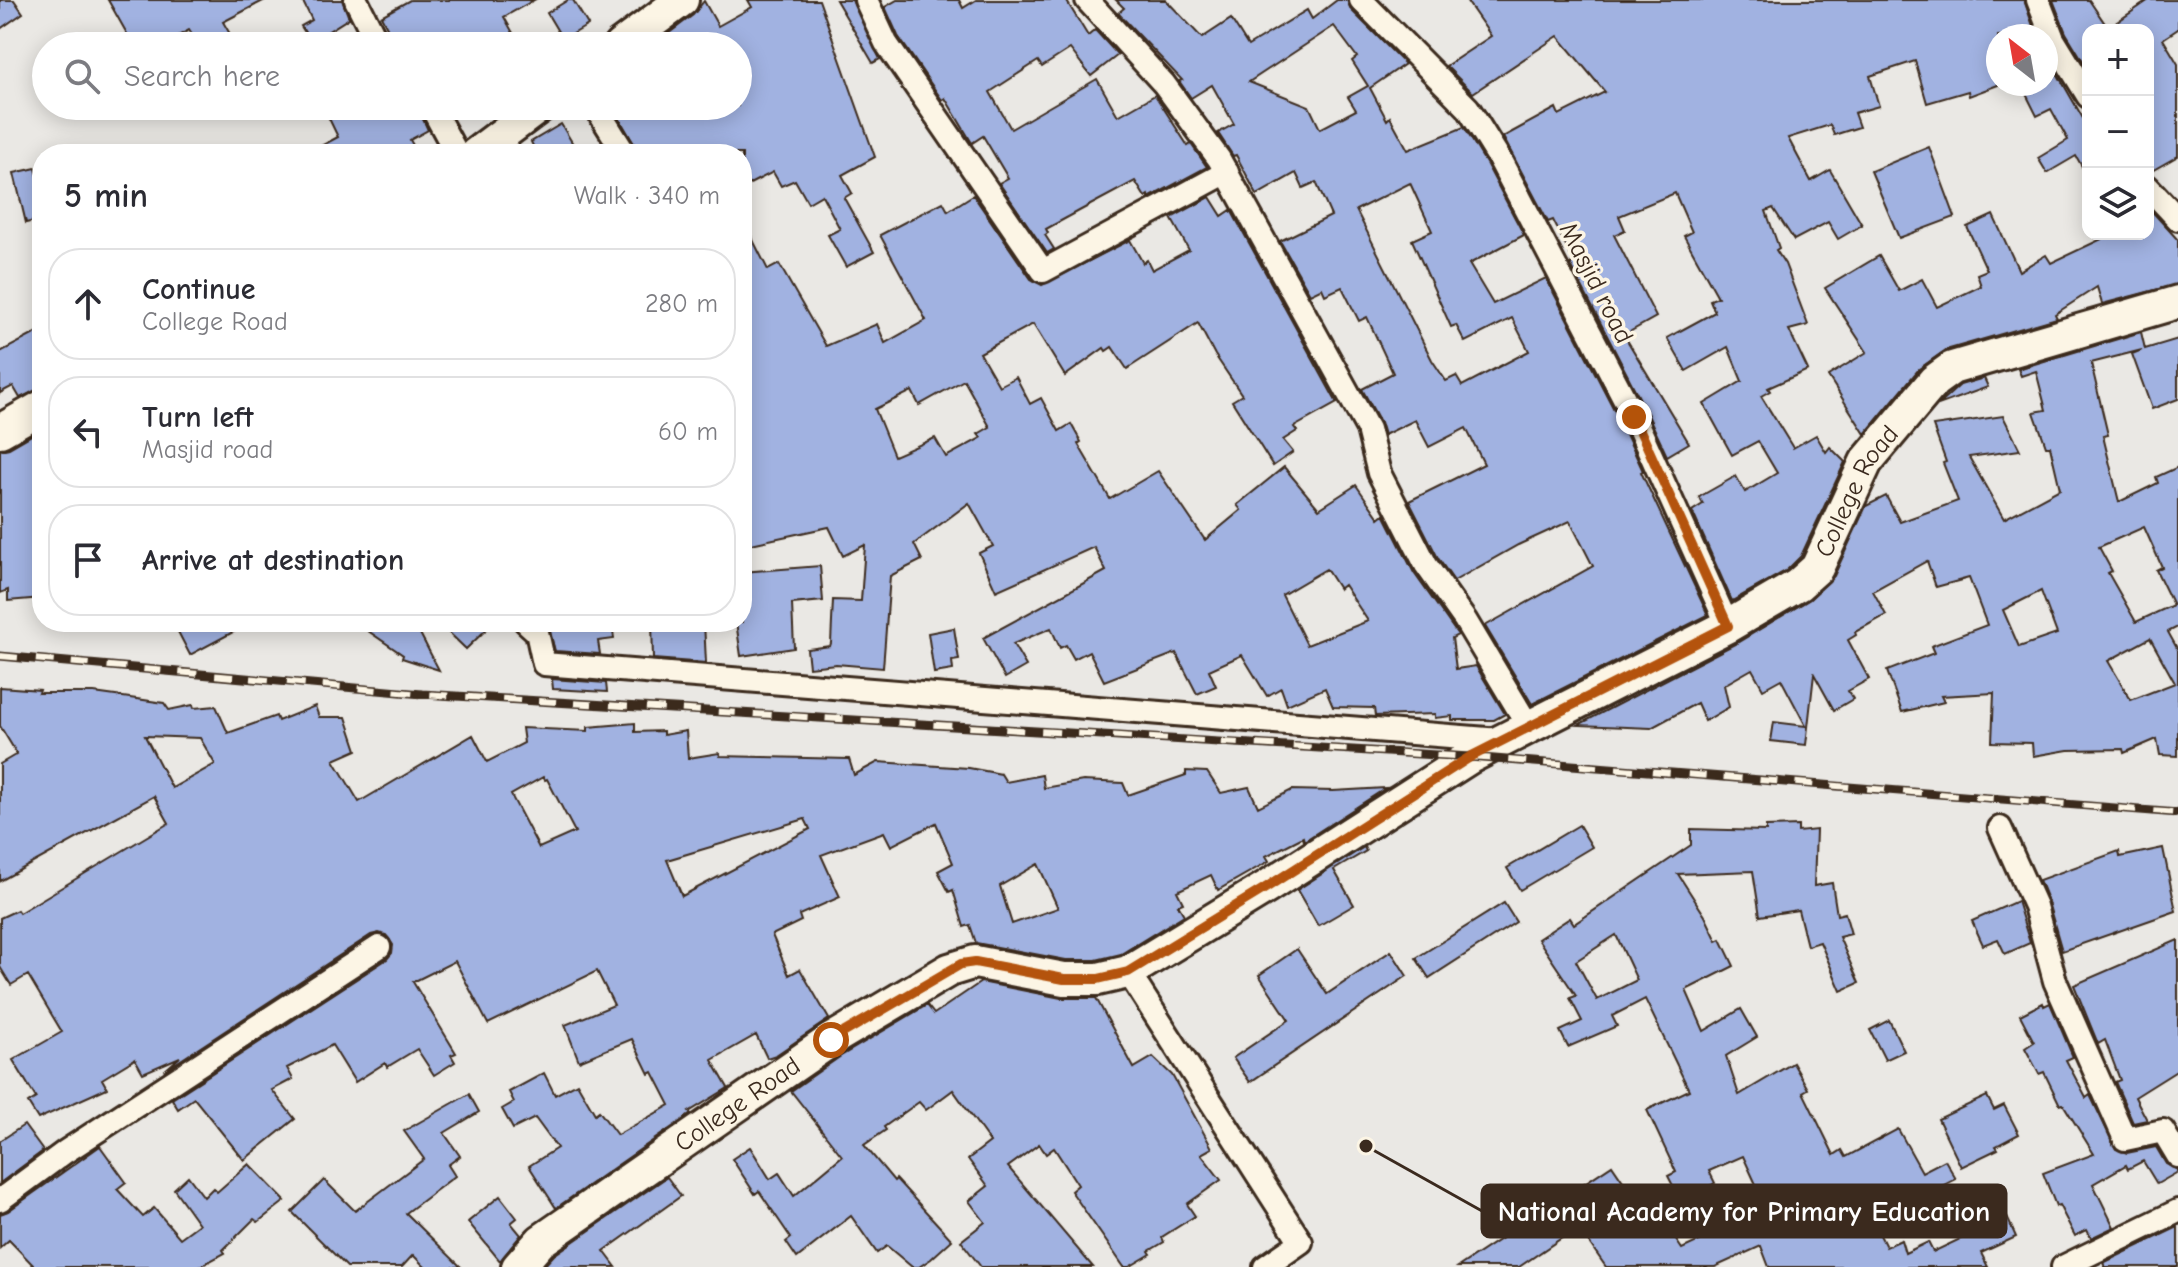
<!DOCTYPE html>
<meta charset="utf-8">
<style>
:root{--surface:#fff;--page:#f2f2f3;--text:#2b2b33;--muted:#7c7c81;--line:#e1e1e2}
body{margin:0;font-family:"Comic Neue",sans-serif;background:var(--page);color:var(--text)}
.controls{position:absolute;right:24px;top:24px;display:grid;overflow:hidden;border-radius:16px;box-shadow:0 4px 20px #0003}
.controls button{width:72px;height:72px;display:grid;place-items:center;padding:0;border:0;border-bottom:2px solid var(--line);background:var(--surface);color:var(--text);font:40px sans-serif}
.compass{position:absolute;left:1986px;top:24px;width:72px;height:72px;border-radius:50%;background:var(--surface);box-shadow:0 4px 20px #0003;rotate:329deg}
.stop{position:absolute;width:24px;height:24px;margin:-18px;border:6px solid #b45309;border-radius:50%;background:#fff}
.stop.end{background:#b45309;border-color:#fff;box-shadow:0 2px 8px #0008}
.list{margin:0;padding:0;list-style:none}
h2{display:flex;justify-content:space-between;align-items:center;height:104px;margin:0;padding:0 32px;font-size:34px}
h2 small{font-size:26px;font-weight:400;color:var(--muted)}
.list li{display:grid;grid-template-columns:52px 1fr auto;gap:24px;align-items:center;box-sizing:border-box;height:112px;margin:0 16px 16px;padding:0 16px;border:2px solid var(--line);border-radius:32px}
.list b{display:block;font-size:30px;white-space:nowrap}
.list p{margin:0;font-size:26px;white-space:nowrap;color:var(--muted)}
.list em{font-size:26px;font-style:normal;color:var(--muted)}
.icon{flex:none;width:44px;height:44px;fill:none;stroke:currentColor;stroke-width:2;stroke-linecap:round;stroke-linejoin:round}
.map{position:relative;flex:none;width:2178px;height:1267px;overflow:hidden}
.search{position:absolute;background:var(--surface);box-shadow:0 4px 20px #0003;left:32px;top:32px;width:720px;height:88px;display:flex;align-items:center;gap:20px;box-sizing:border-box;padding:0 28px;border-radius:44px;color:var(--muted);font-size:30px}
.panel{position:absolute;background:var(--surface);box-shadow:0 4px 20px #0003;left:32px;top:144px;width:720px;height:488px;border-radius:32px}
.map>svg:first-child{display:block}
.building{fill:#a1b2e1;stroke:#3b2a1e;stroke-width:2;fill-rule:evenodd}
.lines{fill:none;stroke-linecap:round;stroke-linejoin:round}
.street-casing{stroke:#3b2a1e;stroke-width:28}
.secondary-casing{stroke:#3b2a1e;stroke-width:38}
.street{stroke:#fcf5e5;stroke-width:22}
.secondary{stroke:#fcf5e5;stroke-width:32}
.rail-casing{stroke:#3b2a1e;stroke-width:9}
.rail{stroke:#fcf5e5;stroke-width:6;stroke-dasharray:18;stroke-linecap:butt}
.route{stroke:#b45309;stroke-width:10}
.labels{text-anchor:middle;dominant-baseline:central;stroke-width:7;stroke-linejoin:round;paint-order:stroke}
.street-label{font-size:26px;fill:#3b2a1e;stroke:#fcf5e5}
.leader{fill:none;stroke:#3b2a1e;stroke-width:3}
.callout-dot{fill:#3b2a1e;stroke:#fcf5e5;stroke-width:3}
.callout{fill:#3b2a1e;stroke:#3b2a1e;stroke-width:3}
.callout-label{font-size:28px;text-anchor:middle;font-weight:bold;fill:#fff}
</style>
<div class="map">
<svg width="2178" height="1267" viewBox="0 0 2178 1267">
<rect width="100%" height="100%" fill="#eae8e4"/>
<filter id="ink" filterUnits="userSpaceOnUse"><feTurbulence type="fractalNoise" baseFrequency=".0125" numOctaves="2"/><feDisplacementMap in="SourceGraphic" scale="16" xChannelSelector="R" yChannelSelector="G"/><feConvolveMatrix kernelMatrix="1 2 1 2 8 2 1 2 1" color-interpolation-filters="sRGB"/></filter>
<g filter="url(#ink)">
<!-- building -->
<g class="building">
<path d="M0,0h14l9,13 -23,16z"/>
<path d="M108,0h157l-42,22 14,24h-38l-10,-16 -29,16h-26z"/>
<path d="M302,0h40l7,18 -38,24 -10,-16 11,-6z"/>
<path d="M410,0h124l-30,17 13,23 -11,6h-109l-16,-30z"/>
<path d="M568,0h5l15,25 -25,15 -16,-27z"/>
<path d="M748,0h71l56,157 -33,18 10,18 -8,5 30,54 -28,15 -18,-32 12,-6 -18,-34 -14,8 -13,-23 -14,6 -8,-14 -31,16v-34h-58l-8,-13 -21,13h-15l-28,-48h126v-60h-86l41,-31 11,-14 14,25 34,-19z"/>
<path d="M836,0h16l28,59 -7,4z"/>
<path d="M897,0h62l4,8 13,-8h90l22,36 7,-6 23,25 -27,21 -21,-27 -28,18 -4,-6 -48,31 21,37 86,-50 21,37 37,-21 33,51 3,-2 16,23 -58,31 -1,-3 -3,2 -10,-16 -54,29 -35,19 2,4 -3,2 9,14 -7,4 -48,-70 9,-5 -25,-42 -11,7 -27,-45 -3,2 -44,-64 -13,-29z"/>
<path d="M1116,0h50l36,38 29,-19 17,27 59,-36 5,9 25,-19h10l4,10 54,54 -35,24 17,32 3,-3 18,33 56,-23 23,38 37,70 -55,29 24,40 53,-26 75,145 22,48 -2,1 67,143 -176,89 -47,-78 108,-60 -23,-45 -52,24 -64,36 -16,-23 -29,-57 75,-37 -18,-36 -37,19 -14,-27 -31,15 -4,-13 -18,-33 31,-16 -26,-56 -8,4 -17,-34 -17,8 -3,-7 -12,6 -30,-53 51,-25 -15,-34 -13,6 -7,-15 -39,22 -21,-40 -3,1 -15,-23 16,-9 -22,-39 -21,13 -12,-17 3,-1 -64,-67 6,-5zM1334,26l23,31 -5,4 16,25 -20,11 8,13 -36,19 -11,-23 -60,-24zM1410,183l22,48 -20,9 39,87 5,-2 9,17 47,-24 17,33 -67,35 -6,-10 -10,5 -14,-21 -76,-150z"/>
<path d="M1466,0h558l10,29 -14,7h-22v49l-29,11 -1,-5 -41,12 -12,-42 -45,15 9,30 -25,7 5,14 -25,8 -4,-10 -42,13 23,43 19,-11 32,55 -24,14 -10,-17 -34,18 -21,-32 -7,3 13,37 -3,2 9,14 23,61 -19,5 19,40 -40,18 2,3 -9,5 32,52 23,-13 10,17 4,-5 15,15 -44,94 -14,14 -55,31 -40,-90 11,-7 -4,-7 37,-21 9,16 32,-19 -19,-32 -26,14 -28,-51 38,-23 -14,-34 -42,24 -19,-33 48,-26 -5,-12 8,-3 -34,-61 8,-4 -17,-39 -56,23 6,14 -11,5 42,82 -32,18 65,108 -22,13 -21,-45 -76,-147 4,-2 -21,-42 -5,2 -45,-85 53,-29 3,7 46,-23 -47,-56 -85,57 -27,-27 45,-30z"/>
<path d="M2053,0h36l19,28 41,-28h29v29l-15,10 15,25v92l-30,17v-143h-60v39l-22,-36z"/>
<path d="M2046,54l42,73v50l-12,-21 -29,17 -9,-15 30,-18 -17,-31 -14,7 -16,-32h25z"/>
<path d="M323,106h94l11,24 -18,10 8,14h-112l32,-17z"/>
<path d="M561,124l18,30h-42l-6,-12z"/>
<path d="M1929,147l26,70 -56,21 -28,-67z"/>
<path d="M36,168l6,27v24l-16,4 -12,-50z"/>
<path d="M973,195l58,84 11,6 88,-45 13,23 4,-3 5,10 37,-20 -18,-32 39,-21 12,19 9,-6 106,193 -43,24 3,4 -14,9 10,12 -20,14 -41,-65 10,-6 -27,-40 -17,-32 -71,46 -15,-22 -6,4 -2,-3 -39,28 -32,-52 -53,29 19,33 17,-9 14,27 11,-6 18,33 12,-7 10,18 -3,2 32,55 48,-28 47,69 36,-30 -4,-5 47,-38 35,42 37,-24 23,33 5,-4 30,59 44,62 -6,3 4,31 20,-3 29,48 -11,6h-42v-4l-17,2v-4l-60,2 -1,-8 -41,-1 -8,-19 -38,17 -6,-17 -14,8 -25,-41 -33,15 7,16 -19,8 -21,-41 -72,28 -15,-30 -15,8 -8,-14 -6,3 -9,-20 -38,16 13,22 -21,12 -22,-40 123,-67 -12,-24 -98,44 -17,-38 14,-7 -24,-43 -55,41 8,16 -32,16 -7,92 -47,-4 -27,3 -2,-18 23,-3 1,-3 2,-43 28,1 4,-56 -22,11 -14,-29 -87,19v-187l6,-2 -6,-14v-125l26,52 11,-6 47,82 51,-22 8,19 41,-23 -46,-85 63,-33 5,9zM964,380l26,47 -12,7 3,4 -35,19 -11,-19 -41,18 -19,-47 37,-18 7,14zM1326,569l13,20 5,-4 24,36 -61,24 -25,-50z"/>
<path d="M2148,207l30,33v44l-76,20 -5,-17 -42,27 2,4 -111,32 -27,19 -54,65 -37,-58 39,-24 -42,-64 54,-32 20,35 23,-12 15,28 44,-21 -4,-12 10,-4 -20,-43 26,-12 26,56 27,-16 5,8 61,-29h36z"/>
<path d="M42,330v58l-22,10 -7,-12 -13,7v-41z"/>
<path d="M2141,332l4,17 33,-10v60l-26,10 -20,-55 10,-4 -51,13 17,72 -5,1 16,66 39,-19 -2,-6 22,-10v160l-10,5 10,18v106l-18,-1 -3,-16 -33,14 -1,-4 -55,1 -35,6 -1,-13 -40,-1 2,-49 -53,3 3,6 -42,10 -15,-41 47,-18 -3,-7 56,-21 -18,-47 -33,9 -9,-26 -54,30 13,24 -31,17 1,3 -8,5 21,39 -21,12 5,8 -19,11 -20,-36 -8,71 -35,-4 3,-19 32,4 -25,-47 -18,10 -11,-20 -28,16 5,22 -24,14 -8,-18 -46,25 -73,-3 159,-82 73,-44 24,-23 32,-70 20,-10 14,26 58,-21 -15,-38 3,-1 -13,-36 70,-10 17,34 -51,7 35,62 56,-30 -10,-43h-4l-12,-34 12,-2 -10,-39 -15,5 -3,-7zM2144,527l18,40 -6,3 17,35 -37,17 -28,-49 4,-2 -13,-24zM2041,591l16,43 -38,13 -16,-37zM2150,638l25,45 -44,17 -23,-39z"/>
<path d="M1984,378l4,9 -50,18 22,-20z"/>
<path d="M42,429v169l-34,3v-11l-8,3v-143l9,-2z"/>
<path d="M820,566l3,35 -31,3 2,44 -53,8 -5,-34h6v-50z"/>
<path d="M173,622h79l-62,33z"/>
<path d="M355,622h59l25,48 -37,-12 1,-3z"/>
<path d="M438,622h56l-28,27z"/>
<path d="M547,622h65l2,17 -16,2 2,13 -45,-3z"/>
<path d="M652,622h52l2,41 -53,-4z"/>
<path d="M954,628l5,32 -7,1 1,9 -19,3 -6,-40z"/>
<path d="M552,679l54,4 1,9 -54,-3z"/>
<path d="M0,687l40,3 -1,3h55l29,4 41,6 5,7 24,-5 1,3 22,-2 12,27 48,-17 2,5 37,-15 4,11h27l11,33 -23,10 25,42 114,-67 14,27 37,-19 -2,-15 66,3v-4l47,-4v9l28,-1v4l23,-4 2,27 31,-5 1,3 129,3 5,16 24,-13 91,6 32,6 5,8 36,-7 2,13 39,-7 40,2 5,12 58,-20v-4l21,1 14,21 28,-6 9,20 34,-17 41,1 53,-3 -82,53 -1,-4 -37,19 3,5 -51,29 -7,-15 -34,16 6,12 -5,2 6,10 -63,39 -25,6h-30l-90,-17 -6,-18 -6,2 -11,-37 -4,2 -11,-21 15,-8 -17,-40 -45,23 -7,-14 -63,23 19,42 -41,18 2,6 -29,14 17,40 11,-6 29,50 -53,36 -9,3 -11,-23 -44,25 16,28 -39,24 2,2 -135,94 -27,-42 28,-18 -22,-30 -22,11 -11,-20 12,-7 -5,-10 35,-19 11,22 22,-12 18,31 4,-3 18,24 53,-30 -17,-33 -4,2 -17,-35 -53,22 -14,-36 49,-20 -17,-34 -109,53 -33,-63 -42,21 43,71 -5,2 4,7 -21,13 -17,-26 -30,18 -2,-4 -30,19 -23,-37 -45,23 6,11 -21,11 23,29 -51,41 -50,-62 -16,11 -6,-10 215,-140 5,-6 1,-8 -7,-10 -7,-2 -8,2 -207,136 16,-14 -37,16 -8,-14 -33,20 5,9 -69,31 -10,-16 8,-5 -23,-38 49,-28 -34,-57 -17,10 -11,-18v-49l17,-8 2,3 150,-90 -15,-27 -154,85v-117l17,-10 -17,-28zM145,736l55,2 15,26 -43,24zM543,777l2,3 2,-1 28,53 -36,16 -28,-53zM805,819l5,10 -128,67 -15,-36zM1038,864l20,44 -46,16 -12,-38z"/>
<path d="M1579,825l13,22 -72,43 -13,-22z"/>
<path d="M1798,826v6l18,-2 -2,56 18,-3 5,32 8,-2 6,21 -12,3 20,46 -18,8 -21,-49 -13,4 -9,-36 -38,6 -7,-45 -75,3 27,42 12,25 4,-2 13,27 -48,24 18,41 37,-22 16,28 -31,19 13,39 54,-32 15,26 -5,3 31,63 8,-5 4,7 52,-28 24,43 23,-12 11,19 -83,42 13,26 15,-7 4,13 23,-11 5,10 44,-21 -9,-21 30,-13 18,40 -35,16 7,14h-219l-8,-21 -46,21h-109l-28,-40 -59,40h-61l154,-102 34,50 9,-6 27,40 65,-30 -3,-8 21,-7 -22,-48 -34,15 6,12 -9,5 3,7 -25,12 -16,-31 8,-4 -29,-62 42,-20 -44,-91 -33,17 5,10 -49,21 -8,-16 22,-10 -12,-23 6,-2 -38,-57 32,-21 4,6 117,-79v-16l75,2v-4zM1616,935l21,45 -40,20 -21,-39z"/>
<path d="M1364,847l2,4 -32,19 20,35 -36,21 -21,-36z"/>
<path d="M2163,848l13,63 -114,40 -14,-49 -9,-22 80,-29 1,6z"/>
<path d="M2017,901l13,42 -25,11 -7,-15 -15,6 -11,-24z"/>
<path d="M1504,903l12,19 -87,56 -13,-20z"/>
<path d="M2178,940v130l-43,27 12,23 -14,3 -18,-41 5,-2 -15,-40 -7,4 -24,-59z"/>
<path d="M1297,949l30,45 64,-43 16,25 -157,106 -17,-24 56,-38 -30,-45z"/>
<path d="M981,982l80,16h35l38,70 19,-11 19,18 40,73 -11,6 20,26 -34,24 8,12 -33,21 2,5 -15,9 2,3 -22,13h-5l-53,-76 7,-6 -24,-37 -8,6 -7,-10 -31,23 85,100h-112l-20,-26 24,-19 -16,-21 19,-15 -20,-27 22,-17 -37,-52 -27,20 -7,-8 -35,25 2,3 -22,15 30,36 2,-2 56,61 -21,19 -12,8h-7l-25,-21 -10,7 -26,-37 -54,42 -11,-16 5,-4 -32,-47 -4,3 -23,-35 18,-12 20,32 9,-6 15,23 48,-40 -51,-65 50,-35 86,-51 7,9z"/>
<path d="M2043,1003l1,3 6,-3 23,54 -7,3 20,38 4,-3 26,54 11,4 29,-6 10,17 12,6v2l-21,12 -14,-23 -15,8 -2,-4 -33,19 21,43 -23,11 -4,-8 -12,6 -16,-31 -3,1 -13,-33 51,-19 -31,-50 -3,1 -16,-33 -5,2 -14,-26 9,-6 -14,-27z"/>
<path d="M1889,1020l15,31 -19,9 -15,-30z"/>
<path d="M469,1094l10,18 -35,21 16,23 -12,9 7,11 -49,37 55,54h-36l-12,-12 -11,12h-55l-55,-55 32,-32 31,31 69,-52 -20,-28z"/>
<path d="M1987,1096l7,14 10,-5 15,29 -23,12 2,3 -37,18 -23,-48z"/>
<path d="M24,1125l19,26 -43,32v-42z"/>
<path d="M100,1146l26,36 -9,7 26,28 11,-9 26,30 19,-14 -25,-35 14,-13 16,21 9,-9 4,4 32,-28 36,37 -27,21 -4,-3 -31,31 2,3 -26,14h-164l-26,-27 -9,8v-34l8,-3z"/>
<path d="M667,1177l14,19 -77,55 12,16h-73l11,-12z"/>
<path d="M500,1196l17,22 -6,5 10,12 -21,26 -32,-39z"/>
<path d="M2178,1227v40h-73l-2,-4z"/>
</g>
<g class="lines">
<!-- street casing -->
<g class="street-casing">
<g id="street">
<path d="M356,0l23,46"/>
<path d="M866,0l20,43 157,228 184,-99"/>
<path d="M1087,0l77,84 55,75 149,270 11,44 47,92 39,55 64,107"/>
<path d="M1361,0l107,108 31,50 135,259 94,209"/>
<path d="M2038,0l15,39 35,57"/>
<path d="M431,106l26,48"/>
<path d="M595,106l30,48"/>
<path d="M2148,187l30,32"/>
<path d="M526,622l11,10 7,32 956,76"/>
<path d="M2000,828l35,78 20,75 70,158 38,-8 15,25"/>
<path d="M1128,972l173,270 -36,25"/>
<path d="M0,1200l65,-48 314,-205"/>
<path d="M2063,1267l115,-56"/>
</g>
</g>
<!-- secondary casing -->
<g class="secondary-casing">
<g id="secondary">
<path d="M620,46l62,-46"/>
<path d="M476,154l64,-48"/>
<path d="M0,431l42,-24"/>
<path id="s1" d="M518,1267l23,-26 290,-201 118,-70 26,-8 89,17h34l30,-7 139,-85 203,-130 258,-131 70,-41 19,-17 49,-106 68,-81 18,-13 226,-66"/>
</g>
</g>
<!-- street -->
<use href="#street" class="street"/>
<!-- secondary -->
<use href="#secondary" class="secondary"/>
<!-- rail casing -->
<g class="rail-casing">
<path id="rail" d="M0,656l422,38 1048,63 708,56"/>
</g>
<!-- rail -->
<use href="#rail" class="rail"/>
</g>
</g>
<g class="lines" filter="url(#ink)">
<!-- route -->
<path class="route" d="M831,1040l130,-76 14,-2 89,17h34l30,-7 139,-85 203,-130 258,-131 -94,-209"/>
</g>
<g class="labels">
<!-- street labels -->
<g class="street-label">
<text transform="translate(1596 283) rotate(63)">Masjid road</text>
<text stroke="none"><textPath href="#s1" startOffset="1594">College Road</textPath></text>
<text stroke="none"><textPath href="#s1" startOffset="274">College Road</textPath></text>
</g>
</g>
<!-- callouts -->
<path class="leader" d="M1366 1146L1482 1211"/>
<circle class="callout-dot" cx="1366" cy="1146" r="8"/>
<rect class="callout" x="1482" y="1185" width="524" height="52" rx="8"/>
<g class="callout-label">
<text x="1744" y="1221">National Academy for Primary Education</text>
</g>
</svg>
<div class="controls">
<button>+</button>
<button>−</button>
<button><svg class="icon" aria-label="layers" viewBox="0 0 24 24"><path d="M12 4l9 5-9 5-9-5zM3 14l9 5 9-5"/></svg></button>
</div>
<svg class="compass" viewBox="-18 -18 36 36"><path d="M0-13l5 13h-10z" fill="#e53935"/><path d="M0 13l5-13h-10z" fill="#7c7c81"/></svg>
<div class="stop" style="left:831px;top:1040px"></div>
<div class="stop end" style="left:1634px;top:417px"></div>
<div class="search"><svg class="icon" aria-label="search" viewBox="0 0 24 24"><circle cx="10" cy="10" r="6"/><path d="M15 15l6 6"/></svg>Search here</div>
<section class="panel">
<h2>5 min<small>Walk · 340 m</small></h2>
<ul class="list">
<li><svg class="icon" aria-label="ahead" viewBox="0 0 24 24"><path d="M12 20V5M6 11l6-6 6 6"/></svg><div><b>Continue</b><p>College Road</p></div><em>280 m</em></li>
<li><svg class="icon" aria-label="left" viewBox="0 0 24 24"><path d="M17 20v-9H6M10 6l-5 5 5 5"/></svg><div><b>Turn left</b><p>Masjid road</p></div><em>60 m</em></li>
<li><svg class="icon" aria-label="arrive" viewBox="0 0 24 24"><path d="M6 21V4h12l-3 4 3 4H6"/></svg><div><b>Arrive at destination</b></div></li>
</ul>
</section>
</div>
